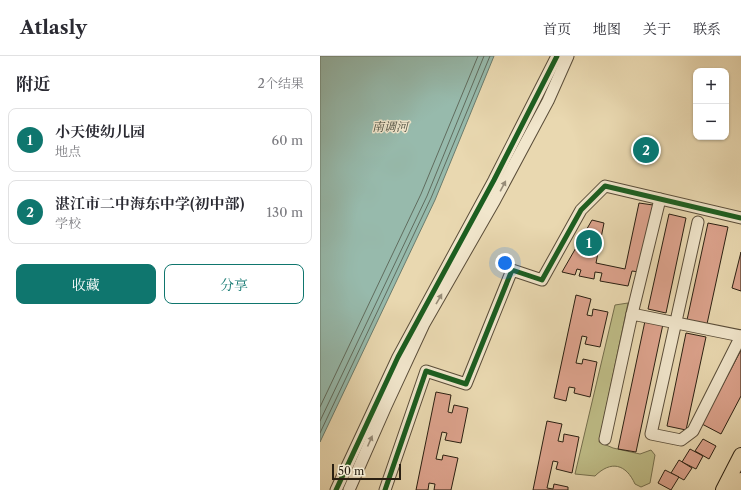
<!DOCTYPE html>
<html lang="zh">
<meta charset="utf-8">
<style>
:root{--surface:#fff;--page:#f7f7f7;--text:#2b2b33;--muted:#7c7c81;--line:#e1e1e2;--accent:#0f766e}
body{margin:0;font-family:"Libre Caslon Text","Noto Serif SC",serif;background:var(--page);color:var(--text)}
.controls{position:absolute;right:12px;top:12px;display:grid;overflow:hidden;border-radius:8px;box-shadow:0 1px 3px #0004}
.controls button{width:36px;height:36px;display:grid;place-items:center;padding:0;border:0;border-bottom:1px solid var(--line);background:var(--surface);color:var(--text);font:20px sans-serif}
.scale{position:absolute;left:12px;bottom:10px;width:69px;box-sizing:border-box;padding-left:4px;border:2px solid #2a1f11;border-top:0;font-size:11px;line-height:14px;white-space:nowrap;color:#2a1f11;-webkit-text-stroke:3px #f1e6cc;paint-order:stroke}
.you{position:absolute;left:185px;top:207px;width:14px;height:14px;margin:-10px;border:3px solid #fff;border-radius:50%;background:#1a73e8;box-shadow:0 0 0 6px #1a73e833}
.badge{display:grid;place-items:center;width:26px;height:26px;border-radius:50%;background:var(--accent);color:#fff;font-size:13px;font-weight:700}
.pin{position:absolute;translate:-50% -50%;border:2px solid #fff;box-shadow:0 1px 4px #0006}
.list{margin:0;padding:0;list-style:none}
h2{display:flex;justify-content:space-between;align-items:center;height:52px;margin:0;padding:0 16px;font-size:17px}
h2 small{font-size:13px;font-weight:400;color:var(--muted)}
.list li{display:grid;grid-template-columns:26px 1fr auto;gap:12px;align-items:center;box-sizing:border-box;height:64px;margin:0 8px 8px;padding:0 8px;border:1px solid var(--line);border-radius:8px}
.list b{display:block;font-size:15px;white-space:nowrap}
.list p{margin:0;font-size:13px;white-space:nowrap;color:var(--muted)}
.list em{font-size:13px;font-style:normal;color:var(--muted)}
.actions{display:flex;gap:8px;padding:12px 16px}
.actions a{flex:1;padding:9px 0;border:1px solid var(--accent);border-radius:8px;text-align:center;font-size:14px;color:var(--accent)}
.actions .main{background:var(--accent);color:#fff}
.map{position:relative;flex:none;width:421px;height:434px;overflow:hidden}
header{display:flex;align-items:center;gap:24px;box-sizing:border-box;height:56px;padding:0 20px;background:var(--surface);border-bottom:1px solid var(--line)}
header strong{font-size:19px}
nav{display:flex;gap:22px;margin-inline-start:auto;font-size:14px}
main{display:flex}
aside{flex:1;background:var(--surface)}
.map>svg:first-child{display:block}
.green{fill:#bebc86;stroke:#746e4c}
.water{fill:#97baac;stroke:#6b7c6e}
.lines{fill:none;stroke-linecap:round;stroke-linejoin:round}
.shore{stroke:#606c5e;stroke-width:1}
.building{fill:#dca28c;stroke:#2a1f11}
.minor-casing{stroke:#5a4d39;stroke-width:13}
.major-casing{stroke:#2a1f11;stroke-width:16}
.minor{stroke:#f1e6cc;stroke-width:11}
.major{stroke:#e9d8b0;stroke-width:14}
.cycleway-casing{stroke:#f1e6cc;stroke-width:8}
.cycleway{stroke:#1b5e20;stroke-width:5}
.oneway{fill:#978c78}
.labels{text-anchor:middle;dominant-baseline:central;stroke-width:3;stroke-linejoin:round;paint-order:stroke}
.water-label{font-size:12px;font-style:italic;fill:#4b4e40;stroke:#f1e6cc}
</style>
<header>
<strong>Atlasly</strong>
<nav><a>首页</a><a>地图</a><a>关于</a><a>联系</a></nav>
</header>
<main>
<aside>
<h2>附近<small>2个结果</small></h2>
<ul class="list">
<li><span class="badge">1</span><div><b>小天使幼儿园</b><p>地点</p></div><em>60 m</em></li>
<li><span class="badge">2</span><div><b>湛江市二中海东中学(初中部)</b><p>学校</p></div><em>130 m</em></li>
</ul>
<div class="actions"><a class="main">收藏</a><a>分享</a></div>
</aside>
<div class="map">
<svg width="421" height="434" viewBox="0 0 421 434">
<rect width="100%" height="100%" fill="#e9d8b0"/>
<filter id="stains"><feTurbulence type="fractalNoise" baseFrequency=".005" numOctaves="4"/><feColorMatrix values="0 0 0 0 .2 0 0 0 0 .09 0 0 0 0 .02 0 0 0 .5 -.17"/></filter>
<radialGradient id="worn" r=".72"><stop offset=".6" stop-color="#630" stop-opacity="0"/><stop offset="1" stop-color="#630" stop-opacity=".3"/></radialGradient>
<!-- green -->
<path class="green" d="M308,247l-29,139 14,6 27,6 11,-4 4,5 -5,28 -9,4 -6,-3c-9,-20 -24,-24 -40,-8l-20,-2 40,-169z"/>
<!-- water -->
<path class="water" d="M0,0h174l-59,144 -115,242z"/>
<g class="lines">
<!-- shore -->
<g class="shore">
<path d="M0,351l101,-213 57,-138"/>
<path d="M0,365l107,-225 57,-140"/>
<path d="M0,377l111,-235 59,-142"/>
</g>
</g>
<!-- building -->
<g class="building">
<path d="M319,147l14,2 -14,67 -7,-1 -4,15 -28,-5 2,-8 -7,-1 -1,7 -15,-3 2,-6 -4,-1 -2,6 -13,-3 30,-52 12,3 -8,40 29,6z"/>
<path d="M349,158l17,4 -20,95 -18,-4z"/>
<path d="M388,167l20,4 -21,97 -20,-4z"/>
<path d="M421,196v39l-9,-3z"/>
<path d="M256,239l15,4 -4,16 5,1 1,-7 15,3 -8,35 -15,-3 2,-7 -5,-1 -6,27 6,1 1,-5 14,3 -7,35 -16,-4 1,-5 -6,-1 -3,14 -12,-3z"/>
<path d="M325,265l18,3 -27,128 -18,-3z"/>
<path d="M366,277l20,4 -20,93 -19,-4z"/>
<path d="M421,294v46l-20,38 -19,-10z"/>
<path d="M116,336l15,3 -3,17 4,1 2,-8 14,3 -7,35 -16,-3 2,-7 -5,-1 -6,27 6,1 1,-5 15,3 -7,32h-17l1,-6 -6,-1 -1,7h-12z"/>
<path d="M227,365l15,3 -4,17 5,1 1,-8 15,3 -7,36 -16,-4 2,-7 -5,-1 -6,27 6,1 1,-5 14,3v3h-35z"/>
<path d="M383,383l13,7 -7,13 -14,-8z"/>
<path d="M370,393l13,7 -7,13 -14,-7z"/>
<path d="M359,404l13,8 -8,12 -13,-7z"/>
<path d="M345,414l14,7 -8,13 -13,-7z"/>
</g>
<g class="lines">
<!-- minor casing -->
<g class="minor-casing">
<g id="minor">
<path d="M378,166l-47,212 30,6 12,-9 48,-95"/>
<path d="M312,258l28,-115"/>
<path d="M285,383l27,-125 109,22"/>
<path d="M16,434l62,-133 96,-177 63,-124"/>
<path d="M29,434l37,-84 38,-82 71,-124 53,-99 20,-45"/>
<path d="M65,434l41,-119 40,13 46,-114 30,10 39,-70 24,-24 136,32"/>
</g>
</g>
<!-- major casing -->
<g class="major-casing">
<g id="major">
<path d="M403,434l18,-35"/>
<path d="M416,434l5,-10"/>
</g>
</g>
<!-- minor -->
<use href="#minor" class="minor"/>
<!-- major -->
<use href="#major" class="major"/>
<!-- cycleway casing -->
<g class="cycleway-casing">
<g id="cycleway">
<path d="M16,434l62,-133 96,-177 63,-124"/>
<path d="M65,434l41,-119 40,13 46,-114 30,10 39,-70 24,-24 136,32"/>
</g>
</g>
<!-- cycleway -->
<use href="#cycleway" class="cycleway"/>
</g>
<!-- one-way arrows -->
<defs><path id="oneway-solid" d="M-6-.8H1V-3.2L6.5 0L1 3.2V.8H-6Z"/></defs>
<g class="oneway">
<use href="#oneway-solid" transform="translate(183 130) rotate(-62)"/>
<use href="#oneway-solid" transform="translate(119 243) rotate(-60)"/>
<use href="#oneway-solid" transform="translate(50 385) rotate(-66)"/>
</g>
<g class="labels">
<!-- water labels -->
<g class="water-label">
<text x="70" y="70">南调河</text>
</g>
</g>
<rect width="100%" height="100%" filter="url(#stains)"/>
<rect width="100%" height="100%" fill="url(#worn)"/>
</svg>
<div class="controls">
<button>+</button>
<button>−</button>
</div>
<div class="scale">50 m</div>
<div class="you"></div>
<div class="pin badge" style="left:269px;top:187px">1</div>
<div class="pin badge" style="left:326px;top:94px">2</div>
</div>
</main>
